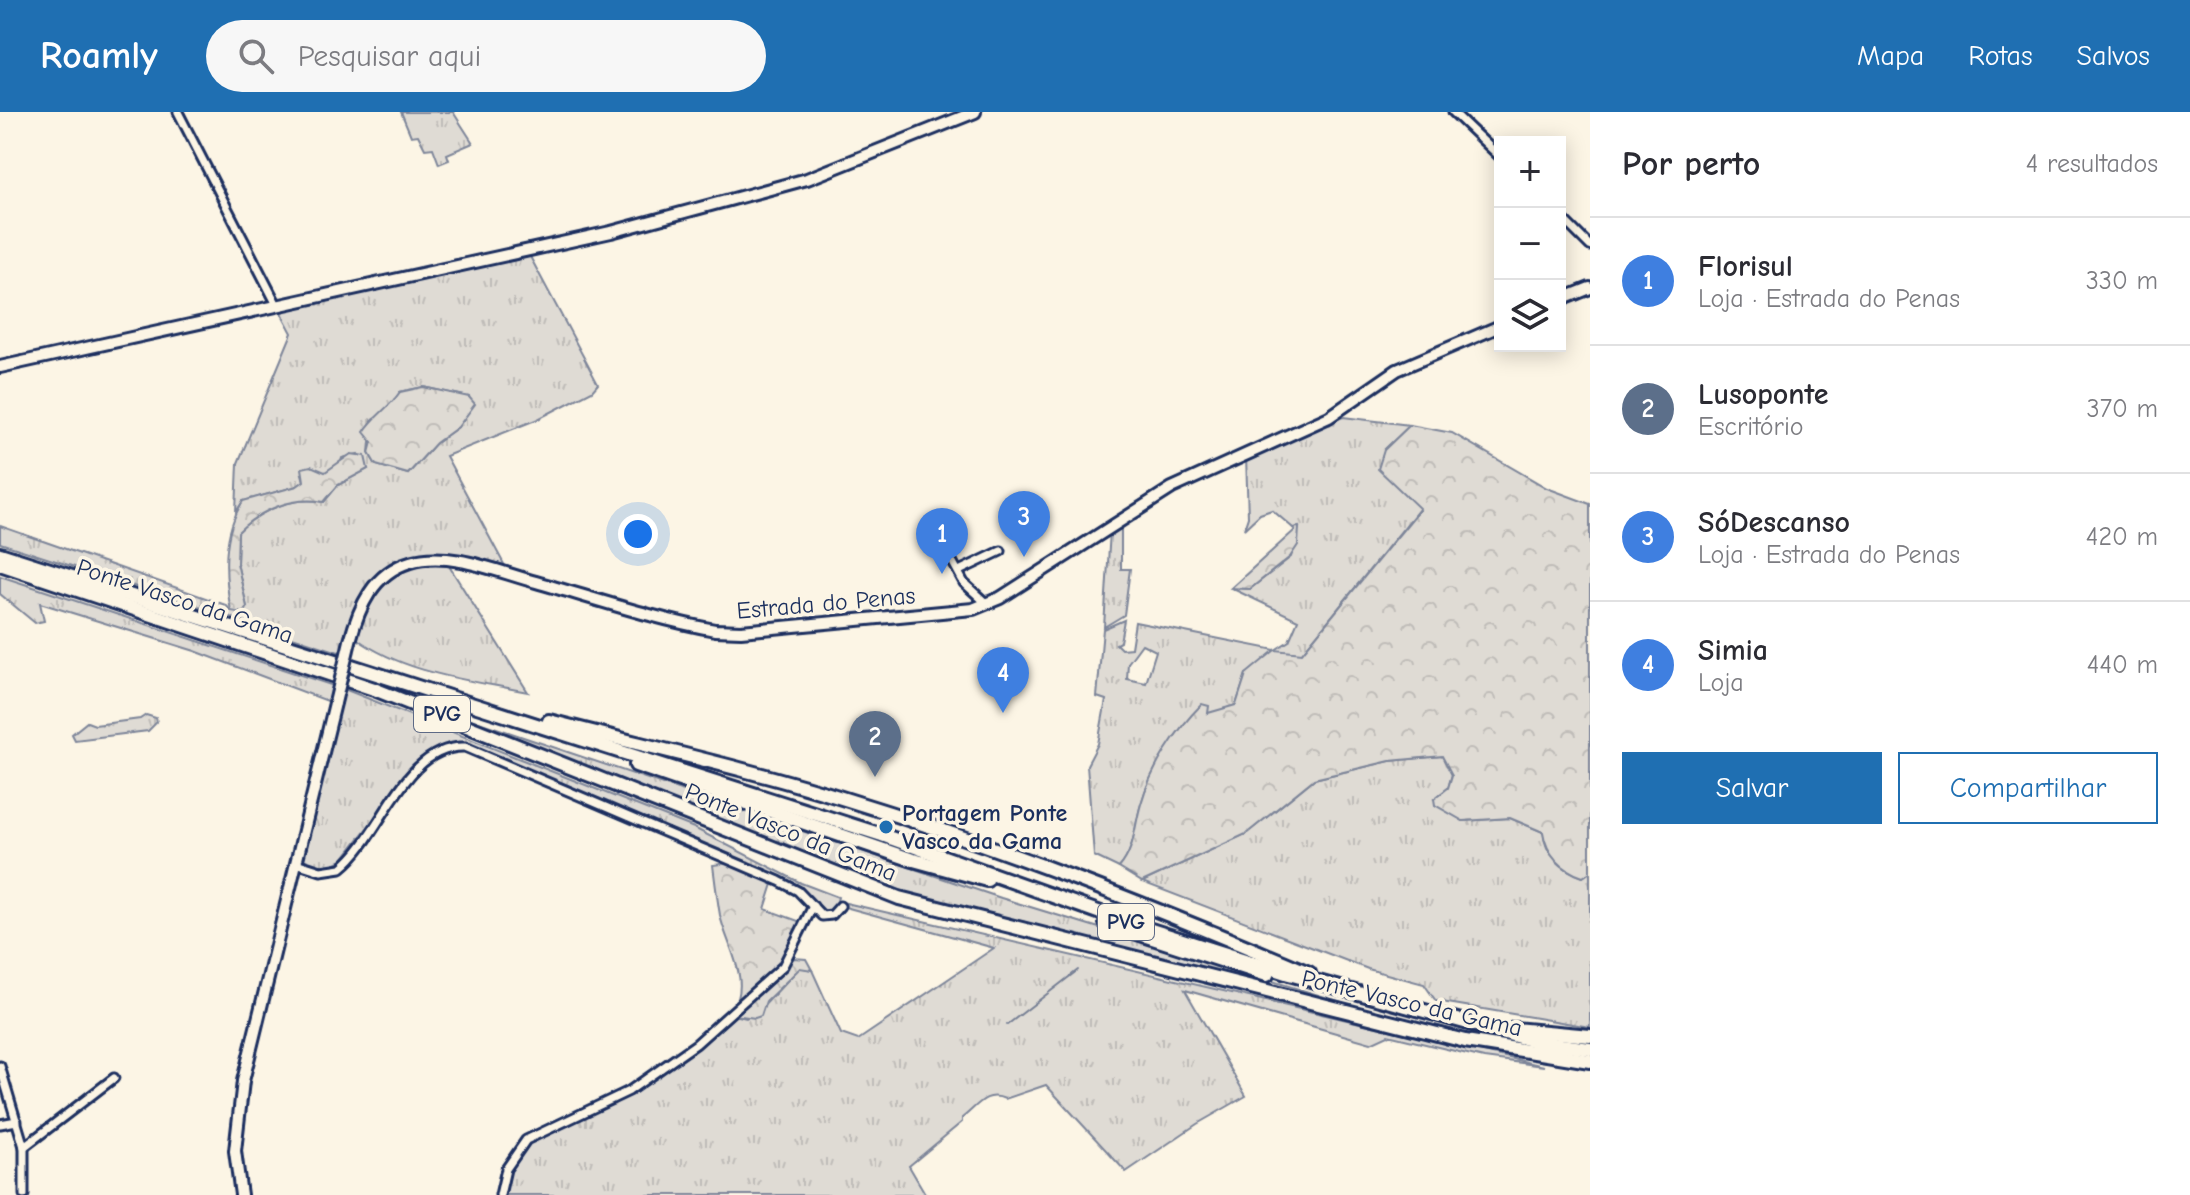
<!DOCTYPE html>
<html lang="pt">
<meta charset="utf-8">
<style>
:root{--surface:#fff;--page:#f7f7f7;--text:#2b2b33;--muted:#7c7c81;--line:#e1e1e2;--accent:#1f6fb2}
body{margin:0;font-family:"Comic Neue",sans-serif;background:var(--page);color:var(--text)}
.controls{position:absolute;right:24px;top:24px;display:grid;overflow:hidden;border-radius:0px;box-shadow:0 4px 20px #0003}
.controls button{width:72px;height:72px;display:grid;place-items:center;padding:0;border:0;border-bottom:2px solid var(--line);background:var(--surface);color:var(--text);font:40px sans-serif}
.you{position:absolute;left:638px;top:422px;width:28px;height:28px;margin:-20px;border:6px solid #fff;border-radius:50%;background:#1a73e8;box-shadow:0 0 0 12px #1a73e833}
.badge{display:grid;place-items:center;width:52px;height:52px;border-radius:50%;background:var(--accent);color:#fff;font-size:26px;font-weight:700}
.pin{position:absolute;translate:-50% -66px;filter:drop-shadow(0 2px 4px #0008)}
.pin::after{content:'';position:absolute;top:42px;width:28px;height:24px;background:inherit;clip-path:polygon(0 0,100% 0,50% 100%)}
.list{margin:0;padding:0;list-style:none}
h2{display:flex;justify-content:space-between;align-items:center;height:104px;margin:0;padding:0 32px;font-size:34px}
h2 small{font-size:26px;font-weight:400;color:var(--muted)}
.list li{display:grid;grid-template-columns:52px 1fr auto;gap:24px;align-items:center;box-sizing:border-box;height:128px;padding:0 32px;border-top:2px solid var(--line)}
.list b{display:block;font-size:30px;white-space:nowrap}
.list p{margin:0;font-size:26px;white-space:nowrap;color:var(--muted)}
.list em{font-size:26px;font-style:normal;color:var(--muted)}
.actions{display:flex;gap:16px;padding:24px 32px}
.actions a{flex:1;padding:18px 0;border:2px solid var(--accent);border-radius:0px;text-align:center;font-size:28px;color:var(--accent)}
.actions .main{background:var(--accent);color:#fff}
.icon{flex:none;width:44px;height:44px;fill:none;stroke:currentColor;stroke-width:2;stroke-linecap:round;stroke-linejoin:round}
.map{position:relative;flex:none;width:1590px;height:1083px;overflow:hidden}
header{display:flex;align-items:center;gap:48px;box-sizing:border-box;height:112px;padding:0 40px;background:var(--accent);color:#fff}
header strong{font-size:38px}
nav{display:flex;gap:44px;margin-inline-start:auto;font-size:28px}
.search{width:560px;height:72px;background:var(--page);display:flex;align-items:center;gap:20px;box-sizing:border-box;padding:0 28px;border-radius:44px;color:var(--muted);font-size:30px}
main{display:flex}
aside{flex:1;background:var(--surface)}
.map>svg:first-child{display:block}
.grass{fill:url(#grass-tufts);stroke:#7d8599;stroke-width:2;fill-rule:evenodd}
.forest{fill:url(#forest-crowns);stroke:#7d8599;stroke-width:2}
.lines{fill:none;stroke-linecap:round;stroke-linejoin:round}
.stream{stroke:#767f94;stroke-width:2}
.street-casing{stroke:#1b2f5e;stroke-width:13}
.secondary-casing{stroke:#1b2f5e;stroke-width:16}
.highway-casing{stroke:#1b2f5e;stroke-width:18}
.street{stroke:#fcf5e5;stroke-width:7}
.secondary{stroke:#fcf5e5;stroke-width:10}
.highway{stroke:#fcf5e5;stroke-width:12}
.secondary-bridge-casing{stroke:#1b2f5e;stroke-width:16;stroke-linecap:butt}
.secondary-bridge{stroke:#fcf5e5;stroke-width:10}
.poi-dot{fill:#1f6fb2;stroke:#fcf5e5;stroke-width:3}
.labels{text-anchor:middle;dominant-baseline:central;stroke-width:7;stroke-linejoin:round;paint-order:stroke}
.shield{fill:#fcf5e5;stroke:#5e6a86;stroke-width:2}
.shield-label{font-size:22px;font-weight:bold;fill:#1b2f5e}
.street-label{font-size:24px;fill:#1b2f5e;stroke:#fcf5e5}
.poi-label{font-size:24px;font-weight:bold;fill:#1b2f5e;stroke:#fcf5e5;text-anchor:start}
</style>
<header>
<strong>Roamly</strong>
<div class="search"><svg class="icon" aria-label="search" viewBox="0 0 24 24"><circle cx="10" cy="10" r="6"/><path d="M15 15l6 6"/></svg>Pesquisar aqui</div>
<nav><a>Mapa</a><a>Rotas</a><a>Salvos</a></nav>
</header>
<main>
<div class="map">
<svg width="1590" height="1083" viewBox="0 0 1590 1083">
<defs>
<pattern id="grass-tufts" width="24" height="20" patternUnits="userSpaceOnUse" patternTransform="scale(2)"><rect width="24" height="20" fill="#dfdbd4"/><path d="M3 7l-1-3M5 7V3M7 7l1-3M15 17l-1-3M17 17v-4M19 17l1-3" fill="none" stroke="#bfbcb8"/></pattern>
<pattern id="forest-crowns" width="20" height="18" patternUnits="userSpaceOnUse" patternTransform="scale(2)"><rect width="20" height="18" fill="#dfdbd4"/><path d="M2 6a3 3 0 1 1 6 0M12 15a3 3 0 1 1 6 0" fill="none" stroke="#bfbcb8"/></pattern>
</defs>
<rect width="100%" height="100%" fill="#fcf5e5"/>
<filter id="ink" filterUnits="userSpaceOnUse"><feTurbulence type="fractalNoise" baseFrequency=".0125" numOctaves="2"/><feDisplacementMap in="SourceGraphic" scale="16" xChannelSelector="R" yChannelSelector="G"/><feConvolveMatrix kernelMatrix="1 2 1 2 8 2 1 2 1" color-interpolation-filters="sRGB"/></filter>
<g filter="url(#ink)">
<!-- grass -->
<g class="grass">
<path d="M401,0h52l20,31 -26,11 2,6 -10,4 -6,-16 -8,1 -7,-14 -7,1z"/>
<path d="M527,139l71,133 -6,7 -54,28 -92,37 60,112c-23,-6 -48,-15 -72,-15 -56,-2 -81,55 -92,100l-342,-110v-17l226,79 5,6 16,-4 -10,-44 1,-31c22,-22 54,-36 86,-30l14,-17 30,-16 -10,-15 -16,4 -2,7 -15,8 -23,1 2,7 -6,5 -55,15 -7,11 2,-49 54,-130 -15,-28zM423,275l46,10 -11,30 -22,16 -28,31 -32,-9 -7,-12 3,-33 15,-9 13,-19z"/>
<path d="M1343,305l67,8 -26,25 36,58 -118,145 -56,21 -10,31c-50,14 -80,48 -95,99 -7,23 -6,46 -22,64l-25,-12 -7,-91 11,-21 8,-44 -9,-3 6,-68 21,-9 -4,22 -4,2 5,5 10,-1 4,-26 140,28 14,-9 9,-21 -67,-32 19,1 41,-32 8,-29h-6l-21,-18 -12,4 -16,15 4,-12 -2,-61zM1142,532l14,7 -10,32 -19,-4 1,-16z"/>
<path d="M1121,414v43h9l-6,46 -20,12 6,-96z"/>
<path d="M428,449l17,1 4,4 79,126c-58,-12 -123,-18 -172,-54 14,-44 25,-64 72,-77z"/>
<path d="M0,464l334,110 -4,16 -135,-51 -155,-48 4,18 -9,2 -35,-29z"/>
<path d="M344,577l350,139 107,55 37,14 -4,15 -9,2 -25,-24 -325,-142 -27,-5 -26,14 -80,103c-15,8 -23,8 -38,0l-1,-15 32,-142 5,1z"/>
<path d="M452,601l549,185 347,106 -444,-108 -171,-65z"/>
<path d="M146,603l10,3 1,4 -9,9 -73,9 -3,-6 15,-12 8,3 45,-6z"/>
<path d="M1442,644l10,18 -4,14 -14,11 29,22 47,-3 33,14c2,23 19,38 40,45l7,-5v155l-154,-26 -12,-17 -56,-15 -226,-87 104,-48 68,-55 76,-18z"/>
<path d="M846,791l698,163 -60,-8 -96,-23 -17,8 -186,-53 61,106 -49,28 -71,48 -80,-87 -41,14c-20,-9 -28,8 -43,19v4l-53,44 17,29h-426l6,-26 20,-29 103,-49 67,-47 36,-33 2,4 12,3 14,-8 40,-43 12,3 29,64 17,6 136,-92 -149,-41z"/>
</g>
<!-- forest -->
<g class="forest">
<path d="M423,275l46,10 6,7 -17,23 -22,16 -28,31 -32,-9 -7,-12 3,-11 -8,-10c10,-16 25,-24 36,-40z"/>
<path d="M1410,313l42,8 95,55 43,16v368l-7,5c-21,-7 -37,-23 -40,-45l-33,-14 -47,3 -28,-16 -1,-6 14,-11 4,-13 -10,-19 -52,5 -76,18 -68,55 -104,48 -23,-14c16,-18 15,-41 22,-64 10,-36 35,-74 61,-100l7,2 -1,7 28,-8 10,-31 29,-24 27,3 118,-144 -42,-40 6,-19z"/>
<path d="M351,342l14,2 3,13 -30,16 -14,17c-32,-6 -64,8 -86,30l-1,31 10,44 -4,6 -12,-2c-7,-37 -9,-77 12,-110l54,-15 7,-5 -2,-13 9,-2 14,6z"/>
<path d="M1299,415l-1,18 -8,12 -40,32 -19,-1 64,-58 -2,-2z"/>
<path d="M728,751l45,21 -8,25 39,14 -20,41 10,-6 12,1 6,11 -12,-2 -34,33 -5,15 -6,2 -21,-3 -2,-4c21,-30 -6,-66 -12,-96 -3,-17 -5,-34 -7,-50z"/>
</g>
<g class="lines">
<!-- stream -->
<path class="stream" d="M1007,913l71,-55"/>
<!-- street casing -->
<g class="street-casing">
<g id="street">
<path d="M178,0l99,193"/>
<path d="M1453,0l47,45"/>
<path d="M1560,104l30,30"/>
<path d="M931,410l33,61 23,21"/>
<path d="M959,459l42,-20"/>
<path d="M296,751l25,8 20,-3c42,-33 63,-123 124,-121l314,134 19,10 24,25 10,-1 8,-9"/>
<path d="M0,954l24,81v48"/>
<path d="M0,1012l17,-3"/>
<path d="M24,1035l90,-69"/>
<path d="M500,1083l6,-26 20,-29 103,-49 67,-47 87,-78 30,-60"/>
</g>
</g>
<!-- secondary casing -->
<g class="secondary-casing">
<g id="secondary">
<path d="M1560,188l30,-12"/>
<path d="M0,255l611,-135 196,-53 168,-67"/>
<path d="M350,529c9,-34 23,-68 60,-79 40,-12 88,10 126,20 60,17 119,37 179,48l26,1 232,-22 27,-11 172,-110 157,-71 68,-47 103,-44"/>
<path d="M241,1083l-6,-44 8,-70 92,-378"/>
</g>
</g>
<!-- highway casing -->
<g class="highway-casing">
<g id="highway">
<path d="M0,442l882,281 247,88 160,51 249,68 52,7"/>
<path d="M0,452l374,125 525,209 566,143 125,20"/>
<path d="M549,609c100,26 201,48 299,79 157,48 310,109 461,173"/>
<path d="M636,653l274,94 77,21"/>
<path d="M1106,811l161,52"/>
<path d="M1514,917l76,7"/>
</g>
</g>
<!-- street -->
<use href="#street" class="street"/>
<!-- secondary -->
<use href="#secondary" class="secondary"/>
<!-- highway -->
<use href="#highway" class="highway"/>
<!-- secondary-bridge casing -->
<g class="secondary-bridge-casing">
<path id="secondary-bridge" d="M335,591l15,-62"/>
</g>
<!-- secondary-bridge -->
<use href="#secondary-bridge" class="secondary-bridge"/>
</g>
</g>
<!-- markers -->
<circle class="poi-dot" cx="886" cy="715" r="8"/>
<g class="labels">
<!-- shield labels -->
<g class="shield">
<rect x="414" y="584" width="56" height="36" rx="6"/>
<rect x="1098" y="792" width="56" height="36" rx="6"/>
</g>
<g class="shield-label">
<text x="442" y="602">PVG</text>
<text x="1126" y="810">PVG</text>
</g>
<!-- street labels -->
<g class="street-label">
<text transform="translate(185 489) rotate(18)">Ponte Vasco da Gama</text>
<text transform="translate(826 491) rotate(-5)">Estrada do Penas</text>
<text transform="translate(791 720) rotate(22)">Ponte Vasco da Gama</text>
<text transform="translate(1412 891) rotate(13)">Ponte Vasco da Gama</text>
</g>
<!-- poi labels -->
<g class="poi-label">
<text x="902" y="701">Portagem Ponte<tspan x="902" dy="28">Vasco da Gama</tspan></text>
</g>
</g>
</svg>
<div class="controls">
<button>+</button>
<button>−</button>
<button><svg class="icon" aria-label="layers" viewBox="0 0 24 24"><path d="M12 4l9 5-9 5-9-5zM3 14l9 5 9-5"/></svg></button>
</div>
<div class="you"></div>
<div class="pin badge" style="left:942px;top:462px;background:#3f7fe0">1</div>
<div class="pin badge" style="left:875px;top:665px;background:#5c6f8a">2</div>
<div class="pin badge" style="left:1024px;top:445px;background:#3f7fe0">3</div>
<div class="pin badge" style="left:1003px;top:601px;background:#3f7fe0">4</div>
</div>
<aside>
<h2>Por perto<small>4 resultados</small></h2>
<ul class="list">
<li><span class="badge" style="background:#3f7fe0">1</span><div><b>Florisul</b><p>Loja · Estrada do Penas</p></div><em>330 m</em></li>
<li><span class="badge" style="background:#5c6f8a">2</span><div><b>Lusoponte</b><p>Escritório</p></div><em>370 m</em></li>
<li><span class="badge" style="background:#3f7fe0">3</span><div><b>SóDescanso</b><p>Loja · Estrada do Penas</p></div><em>420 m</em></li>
<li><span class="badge" style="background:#3f7fe0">4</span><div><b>Simia</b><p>Loja</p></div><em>440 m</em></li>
</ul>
<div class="actions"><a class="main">Salvar</a><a>Compartilhar</a></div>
</aside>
</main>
